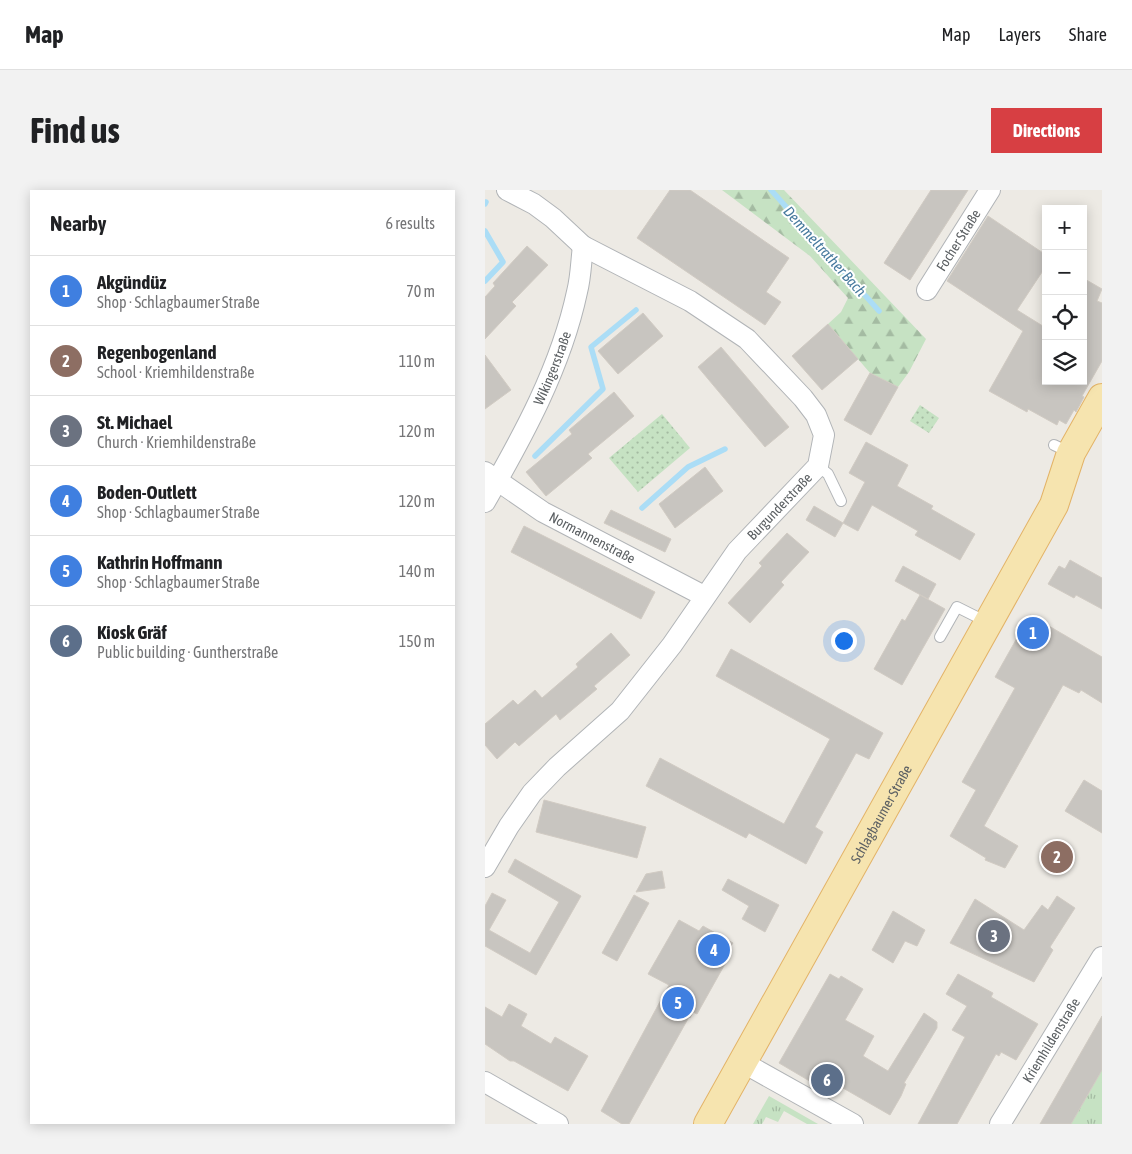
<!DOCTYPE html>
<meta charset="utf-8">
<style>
:root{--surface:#fff;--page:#f2f2f2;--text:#202124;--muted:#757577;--line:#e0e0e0;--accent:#d73f43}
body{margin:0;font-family:"Asap Condensed",sans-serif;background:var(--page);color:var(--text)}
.controls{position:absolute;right:15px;top:15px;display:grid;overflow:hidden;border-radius:0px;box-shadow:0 2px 12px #0003}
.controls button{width:45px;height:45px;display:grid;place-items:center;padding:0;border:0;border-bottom:1px solid var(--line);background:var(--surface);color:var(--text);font:25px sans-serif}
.you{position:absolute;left:358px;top:450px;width:18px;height:18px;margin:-12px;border:4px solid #fff;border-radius:50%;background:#1a73e8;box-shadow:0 0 0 8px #1a73e833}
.badge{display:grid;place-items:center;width:32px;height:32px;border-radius:50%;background:var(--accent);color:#fff;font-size:16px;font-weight:700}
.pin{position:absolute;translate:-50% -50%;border:2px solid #fff;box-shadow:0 1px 5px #0006}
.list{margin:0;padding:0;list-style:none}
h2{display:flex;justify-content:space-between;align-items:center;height:65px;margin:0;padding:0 20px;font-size:21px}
h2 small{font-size:16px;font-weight:400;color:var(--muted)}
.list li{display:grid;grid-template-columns:32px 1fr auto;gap:15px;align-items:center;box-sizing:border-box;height:70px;padding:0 20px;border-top:1px solid var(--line)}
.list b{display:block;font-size:19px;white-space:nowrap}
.list p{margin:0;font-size:16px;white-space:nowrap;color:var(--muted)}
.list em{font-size:16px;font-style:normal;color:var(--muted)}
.icon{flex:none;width:28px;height:28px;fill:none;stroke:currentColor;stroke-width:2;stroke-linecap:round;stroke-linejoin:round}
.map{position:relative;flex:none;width:617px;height:934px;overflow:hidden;border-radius:0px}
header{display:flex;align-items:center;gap:30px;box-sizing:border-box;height:70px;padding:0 25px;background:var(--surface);border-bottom:1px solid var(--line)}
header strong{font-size:24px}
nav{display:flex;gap:28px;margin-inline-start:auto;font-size:18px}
.intro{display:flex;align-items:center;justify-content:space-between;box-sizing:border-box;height:120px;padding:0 30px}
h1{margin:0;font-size:35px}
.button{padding:12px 22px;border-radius:0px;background:var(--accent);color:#fff;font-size:18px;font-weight:700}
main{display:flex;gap:30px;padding:0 30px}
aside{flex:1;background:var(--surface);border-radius:0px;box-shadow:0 2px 12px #0003}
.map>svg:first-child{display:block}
.grass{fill:url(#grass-tufts)}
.forest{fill:url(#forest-firs)}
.park{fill:url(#park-dots)}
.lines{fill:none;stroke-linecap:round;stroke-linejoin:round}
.stream{stroke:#abddf6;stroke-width:5.5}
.building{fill:#c8c5c0;stroke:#d1cbc3}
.lane-casing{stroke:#b1b4b7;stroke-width:12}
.street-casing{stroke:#b1b4b7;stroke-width:22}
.primary-casing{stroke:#e3b367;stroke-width:30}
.lane{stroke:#fff;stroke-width:10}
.street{stroke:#fff;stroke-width:20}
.primary{stroke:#f6e4af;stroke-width:28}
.labels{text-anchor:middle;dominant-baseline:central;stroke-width:4;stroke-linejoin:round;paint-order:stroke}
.street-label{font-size:14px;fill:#5c6063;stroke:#fff}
.water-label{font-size:15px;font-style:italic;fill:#477a9e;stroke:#fff}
</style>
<header>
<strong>Map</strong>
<nav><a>Map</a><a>Layers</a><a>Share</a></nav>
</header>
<div class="intro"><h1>Find us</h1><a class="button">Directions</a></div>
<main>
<aside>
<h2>Nearby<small>6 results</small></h2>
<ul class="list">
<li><span class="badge" style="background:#3f7fe0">1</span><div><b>Akgündüz</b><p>Shop · Schlagbaumer Straße</p></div><em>70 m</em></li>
<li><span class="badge" style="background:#8d6e63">2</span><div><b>Regenbogenland</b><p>School · Kriemhildenstraße</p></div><em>110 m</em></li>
<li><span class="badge" style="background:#6b7280">3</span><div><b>St. Michael</b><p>Church · Kriemhildenstraße</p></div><em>120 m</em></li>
<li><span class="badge" style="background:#3f7fe0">4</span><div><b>Boden-Outlett</b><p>Shop · Schlagbaumer Straße</p></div><em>120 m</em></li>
<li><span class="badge" style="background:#3f7fe0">5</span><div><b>Kathrin Hoffmann</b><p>Shop · Schlagbaumer Straße</p></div><em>140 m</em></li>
<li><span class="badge" style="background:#5c6f8a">6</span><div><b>Kiosk Gräf</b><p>Public building · Guntherstraße</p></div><em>150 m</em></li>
</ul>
</aside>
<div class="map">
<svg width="617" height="934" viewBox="0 0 617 934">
<defs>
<pattern id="grass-tufts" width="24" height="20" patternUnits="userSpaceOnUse" patternTransform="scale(1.25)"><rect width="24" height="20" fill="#c6e2c3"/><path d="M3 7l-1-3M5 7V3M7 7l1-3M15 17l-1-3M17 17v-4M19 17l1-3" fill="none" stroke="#a4bba2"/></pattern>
<pattern id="forest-firs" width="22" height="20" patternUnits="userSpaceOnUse" patternTransform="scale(1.25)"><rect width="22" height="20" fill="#c6e2c3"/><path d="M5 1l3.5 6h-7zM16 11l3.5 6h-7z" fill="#a4bba2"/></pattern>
<pattern id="park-dots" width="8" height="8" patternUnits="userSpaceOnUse" patternTransform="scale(1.25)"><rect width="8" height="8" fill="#c6e2c3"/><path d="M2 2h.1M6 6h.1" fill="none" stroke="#a4bba2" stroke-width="1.8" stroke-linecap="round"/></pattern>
</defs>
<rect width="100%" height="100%" fill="#edeae4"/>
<!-- grass -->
<g class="grass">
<path d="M617,880v54h-31z"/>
<path d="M284,906l49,28h-11l-23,-13 -6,11 -12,-5 -4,7h-9z"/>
</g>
<!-- forest -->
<path class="forest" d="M237,0h62l142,149 -17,33 -11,15 -28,-14 -42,-49 13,-12 7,-14 -38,-42z"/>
<!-- park -->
<g class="park">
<path d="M435,215l19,13 -10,15 -19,-12z"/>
<path d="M177,224l28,34 -52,44 -29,-34z"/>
</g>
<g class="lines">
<!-- stream -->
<g class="stream">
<path d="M286,0l108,121"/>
<path d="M0,14l1,-2"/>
<path d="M0,41l18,31 -18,19"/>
<path d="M50,266l68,-67 -12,-42 45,-37"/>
<path d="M157,318l46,-41 37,-18"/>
</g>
</g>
<!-- building -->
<g class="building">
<path d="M185,0h20l99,68 -23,34 15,10 -16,23 -128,-87z"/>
<path d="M446,0h37l-58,90 -26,-17z"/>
<path d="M503,26l58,39v11l-29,44 29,18v53h37v-103l19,11 -5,12 5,2v58l-20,35 2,1 -8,15 -2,-2 -8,14 -7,-4 -2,5 -29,-16 -1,3 -38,-21 34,-60 -76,-50z"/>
<path d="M42,56l21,19 -36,37 4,4 -31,33v-42l10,-11 -2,-3z"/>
<path d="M158,123l20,23 -45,38 -20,-23z"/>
<path d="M343,134l30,35 -36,31 -30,-34z"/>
<path d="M236,157l68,80 -24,20 -67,-80z"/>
<path d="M0,165l26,35 -26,19z"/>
<path d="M385,183l28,14 -27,48 -27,-15z"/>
<path d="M129,202l20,24 -46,38 4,4 -46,38 -20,-24 46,-38 -3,-4z"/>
<path d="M381,252l42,23 -11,21 36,20 -2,3 44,25 -15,26 -45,-25 3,-4 -46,-26 -14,26 -15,-8 22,-41 -16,-9z"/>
<path d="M220,277l18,24 -48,37 -16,-24z"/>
<path d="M329,316l29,17 -8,14 -29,-17z"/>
<path d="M126,320l60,29 -6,13 -61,-29z"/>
<path d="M39,336l131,66 -14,27 -130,-67z"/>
<path d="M302,343l22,19 -28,30 3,3 -34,38 -22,-20 34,-37 -3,-3z"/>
<path d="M585,370l32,18v31l-26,-14 -2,3 -26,-14 11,-18 6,3z"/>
<path d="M418,376l33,18 -8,15 -33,-18z"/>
<path d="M435,405l25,14 -43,76 -28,-16 28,-50 3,2z"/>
<path d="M545,425l72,42v46l-21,-13 -2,3 -16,-8 -79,141 34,20 -13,22 -20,-8 1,-2 -36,-22 26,-46 -14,-8 53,-94 -20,-11z"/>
<path d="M126,443l19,22 -36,31 3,3 -37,31 -4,-6 -37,32 -4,-4 -18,17 -12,-14v-21l28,-24 5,5 17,-15 7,8 36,-31 -2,-3z"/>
<path d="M246,459l152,84 -14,26 -13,-6 -41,74 8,5 -17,32 -57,-31 -3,5 -100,-52 14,-28 124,66 46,-85 -114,-63z"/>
<path d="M599,590l18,11v42l-37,-22z"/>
<path d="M59,610l102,27 -9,31 -101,-26z"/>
<path d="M30,669l66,37 -45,79 -51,-29v-40l7,-13 14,7 -17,30 41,23 29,-51 -51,-30z"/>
<path d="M177,681l3,17 -29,4 10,-18z"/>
<path d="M243,689l51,26 -14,27 -23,-13 7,-13 -27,-16z"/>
<path d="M149,705l15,8 -32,58 -15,-8z"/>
<path d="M572,706l18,12 -25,39 3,3 -19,32 -84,-39 25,-44 49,31 18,-25 6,5z"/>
<path d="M408,721l32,19 -8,16 -12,-5 -12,22 -21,-13z"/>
<path d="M194,730l20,11 4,-5 30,17 -7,10 4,2 -33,59 -4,-2 -3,6 -1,-1 -60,107h-7l-21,-13 68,-126 -21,-11z"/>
<path d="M345,784l9,5 2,-3 22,13 -18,31 29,16 -11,20 25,15 36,-58 13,9v6l-33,55 2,1 -5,12 -11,19 -54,-31 -6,9 -51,-30z"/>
<path d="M473,784l35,19 -2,4 47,27 -22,36 -15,-8 -2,4 -3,-2 -39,70h-39l47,-87 -13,-7 15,-24 -21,-12z"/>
<path d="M24,814l18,10 -6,12 30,18 4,-7 33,19 -20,35 -54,-30h-4l-25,-17v-37l17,10z"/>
<path d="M617,826v54l-31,54h-31z"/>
</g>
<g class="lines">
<!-- lane casing -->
<g class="lane-casing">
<g id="lane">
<path d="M569,255l17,8"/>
<path d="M333,276l10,8 13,27"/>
<path d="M455,447l17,-30 30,15"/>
</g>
</g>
<!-- street casing -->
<g class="street-casing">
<g id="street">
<path id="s1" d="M442,100l63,-100"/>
<path id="s2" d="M0,282l58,40 161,84"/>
<path id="s3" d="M0,312c38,-66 76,-135 92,-210 4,-15 4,-31 6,-46"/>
<path id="s4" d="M0,677l24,-41 23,-33 25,-26 63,-56 52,-66 65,-94 81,-85 6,-31 -8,-20 -13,-17 -56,-59 -57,-38 -107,-55 -30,-28 -19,-14 -27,-14"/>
<path d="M257,872l111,62"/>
<path d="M0,892l73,42"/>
<path id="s5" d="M515,934l102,-167"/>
</g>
</g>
<!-- primary casing -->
<g class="primary-casing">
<g id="primary">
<path id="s6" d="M223,934l346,-619 17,-52 31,-55"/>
</g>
</g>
<!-- lane -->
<use href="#lane" class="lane"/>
<!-- street -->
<use href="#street" class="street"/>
<!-- primary -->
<use href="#primary" class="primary"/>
</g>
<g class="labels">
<!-- street labels -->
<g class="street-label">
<text stroke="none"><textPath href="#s1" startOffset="59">Focher Straße</textPath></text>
<text stroke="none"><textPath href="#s3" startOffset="150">Wikingerstraße</textPath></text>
<text stroke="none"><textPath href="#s4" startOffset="468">Burgunderstraße</textPath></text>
<text stroke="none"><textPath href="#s2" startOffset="126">Normannenstraße</textPath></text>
<text stroke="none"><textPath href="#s6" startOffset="355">Schlagbaumer Straße</textPath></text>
<text stroke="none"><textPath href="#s5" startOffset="98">Kriemhildenstraße</textPath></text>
</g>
<!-- water labels -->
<g class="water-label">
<text transform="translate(340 61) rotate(48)">Demmeltrather Bach</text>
</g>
</g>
</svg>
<div class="controls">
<button>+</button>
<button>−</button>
<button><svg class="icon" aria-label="locate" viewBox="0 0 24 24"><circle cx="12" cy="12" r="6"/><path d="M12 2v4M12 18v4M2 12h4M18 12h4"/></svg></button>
<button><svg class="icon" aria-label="layers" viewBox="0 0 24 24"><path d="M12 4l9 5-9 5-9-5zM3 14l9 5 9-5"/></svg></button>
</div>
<div class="you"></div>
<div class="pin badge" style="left:548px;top:443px;background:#3f7fe0">1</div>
<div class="pin badge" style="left:572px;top:667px;background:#8d6e63">2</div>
<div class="pin badge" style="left:509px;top:746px;background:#6b7280">3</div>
<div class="pin badge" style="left:229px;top:760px;background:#3f7fe0">4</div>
<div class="pin badge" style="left:193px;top:813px;background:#3f7fe0">5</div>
<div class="pin badge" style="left:342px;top:890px;background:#5c6f8a">6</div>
</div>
</main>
